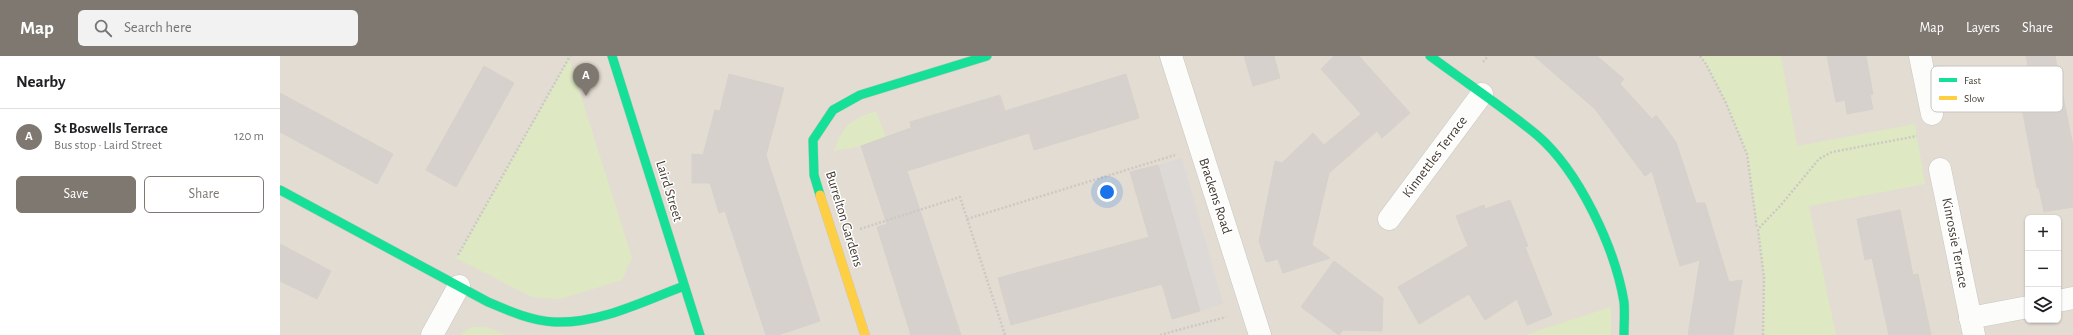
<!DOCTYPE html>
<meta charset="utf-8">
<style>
:root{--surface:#fff;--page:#f2f2f2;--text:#202124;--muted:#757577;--line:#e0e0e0;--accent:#7f7871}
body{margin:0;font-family:"Alegreya Sans",sans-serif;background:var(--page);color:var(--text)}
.controls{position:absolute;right:12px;bottom:12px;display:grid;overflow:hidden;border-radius:6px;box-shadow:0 1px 3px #0004}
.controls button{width:36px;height:36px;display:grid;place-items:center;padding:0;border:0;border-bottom:1px solid var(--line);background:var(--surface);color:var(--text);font:20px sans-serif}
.you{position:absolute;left:827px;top:136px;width:14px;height:14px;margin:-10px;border:3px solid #fff;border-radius:50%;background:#1a73e8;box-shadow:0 0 0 6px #1a73e833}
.badge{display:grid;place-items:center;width:26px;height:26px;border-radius:50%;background:var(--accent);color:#fff;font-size:13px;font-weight:700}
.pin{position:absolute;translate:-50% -33px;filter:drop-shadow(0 1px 2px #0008)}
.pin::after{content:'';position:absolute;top:21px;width:14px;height:12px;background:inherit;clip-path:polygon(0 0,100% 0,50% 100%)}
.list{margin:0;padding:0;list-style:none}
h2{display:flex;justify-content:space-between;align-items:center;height:52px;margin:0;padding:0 16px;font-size:17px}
h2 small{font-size:13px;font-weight:400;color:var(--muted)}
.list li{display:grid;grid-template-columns:26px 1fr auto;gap:12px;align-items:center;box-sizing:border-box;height:56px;padding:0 16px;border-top:1px solid var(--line)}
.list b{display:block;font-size:15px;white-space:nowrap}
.list p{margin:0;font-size:13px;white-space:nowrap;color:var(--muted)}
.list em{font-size:13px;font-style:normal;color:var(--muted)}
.actions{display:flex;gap:8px;padding:12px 16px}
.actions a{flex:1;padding:9px 0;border:1px solid var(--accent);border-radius:6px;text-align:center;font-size:14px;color:var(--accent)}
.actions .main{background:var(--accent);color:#fff}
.icon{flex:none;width:22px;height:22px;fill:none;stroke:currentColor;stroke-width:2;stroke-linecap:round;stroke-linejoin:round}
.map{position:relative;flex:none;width:1793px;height:279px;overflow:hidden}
header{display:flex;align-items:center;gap:24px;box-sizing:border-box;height:56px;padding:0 20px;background:var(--accent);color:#fff}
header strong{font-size:19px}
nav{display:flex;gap:22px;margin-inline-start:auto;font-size:14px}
.search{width:280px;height:36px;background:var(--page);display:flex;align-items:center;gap:10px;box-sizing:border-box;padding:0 14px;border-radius:6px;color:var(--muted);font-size:15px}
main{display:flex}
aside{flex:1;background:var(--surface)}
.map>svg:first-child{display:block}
.residential{fill:#e3dcd2;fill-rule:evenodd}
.green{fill:#dee9c3}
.parking{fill:#ddd9d6}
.building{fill:#d6d1cc;stroke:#d6d1cb}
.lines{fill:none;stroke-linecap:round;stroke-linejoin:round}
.street-casing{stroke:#cac6c1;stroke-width:23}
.fast-casing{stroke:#cdc7bc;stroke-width:10}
.slow-casing{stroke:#cdc7bc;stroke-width:10}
.path{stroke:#ccc9c5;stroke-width:2.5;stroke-dasharray:2 2;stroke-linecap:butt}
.street{stroke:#fcfcfb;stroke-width:22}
.fast{stroke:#16e098;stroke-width:9}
.slow{stroke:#ffcf43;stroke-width:9}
.labels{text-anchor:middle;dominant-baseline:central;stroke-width:3;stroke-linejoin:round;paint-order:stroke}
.street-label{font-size:14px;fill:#433b32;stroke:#fff}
.key{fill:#fff;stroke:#c7c4c2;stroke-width:1}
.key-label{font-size:11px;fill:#433b32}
</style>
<header>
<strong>Map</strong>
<div class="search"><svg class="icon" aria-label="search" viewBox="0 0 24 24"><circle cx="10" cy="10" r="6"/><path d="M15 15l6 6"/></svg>Search here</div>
<nav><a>Map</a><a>Layers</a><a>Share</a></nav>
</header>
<main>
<aside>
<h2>Nearby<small></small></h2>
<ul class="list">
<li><span class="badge">A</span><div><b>St Boswells Terrace</b><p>Bus stop · Laird Street</p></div><em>120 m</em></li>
</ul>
<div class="actions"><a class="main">Save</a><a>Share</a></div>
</aside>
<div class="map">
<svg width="1793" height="279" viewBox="0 0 1793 279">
<rect width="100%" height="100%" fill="#eeeae5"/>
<!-- residential -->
<path class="residential" d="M0,0h1793v279h-1793zM1748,162h30v102h-30z"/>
<!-- green -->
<g class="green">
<path d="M1420,0h81l16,90 118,-22 10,60 -116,22 27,129h-73l1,-57 -17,-124 -21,-51 -20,-39z"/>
<path d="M289,2l63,200 -10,22 -62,19 -28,-2 -76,-39z"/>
<path d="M596,55l10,27 -25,8 -27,5c9,-26 16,-31 42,-40z"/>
<path d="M1331,251v28h-86z"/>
<path d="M191,271h14l22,8h-47z"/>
</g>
<!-- parking -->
<path class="parking" d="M902,102l41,146 -23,7 -42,-146z"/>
<!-- building -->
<g class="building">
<path d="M964,0h30l6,22 -27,8z"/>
<path d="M1054,0h25l51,57 -28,25 -5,-7 -48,42 -17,72 18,13 -47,15 -5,-14 -12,3 -7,-21 16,-80 7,2 31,-30 11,12 37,-31 -40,-45z"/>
<path d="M1254,0h63l27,23 -4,5 32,35 4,-4 20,27 20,61h9l24,79 13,-2 -9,55h-45l12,-75 -20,6 -28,-95 -7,5 -50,-67z"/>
<path d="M1547,0h39l7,38 -3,1 3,14 -26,5 -2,-14 -9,2z"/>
<path d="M1746,0h29l18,90v61l-29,5 -5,-24h-2l-15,-80 14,-2z"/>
<path d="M204,10l30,17 -58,104 -30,-17z"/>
<path d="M449,18l55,14 -18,67 54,166 -42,14h-12l-41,-124 -6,2 -9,-30h-18v-29l11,1 12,-45 5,1z"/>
<path d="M846,18l13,44 -105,32 -5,-17 -122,38 54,164h-50l-34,-108 10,-3 -26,-78 50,-18 -1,-6 90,-27 5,16z"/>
<path d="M0,37l113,61 -16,30 -97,-52z"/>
<path d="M878,109l42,146 -28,8 -10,-35 -151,41 -13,-47 151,-41 -19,-65z"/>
<path d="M1230,144l18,46 -3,1 27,68 -25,10 -10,-26 -32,21 -16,-26 -50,30 -21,-37 70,-41 -12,-30 28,-11 1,4z"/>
<path d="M1620,154l13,65 5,-1 13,61h-42l-17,-77 -7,2 -8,-41z"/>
<path d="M0,188l51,27 -14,28 -37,-18z"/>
<path d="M1054,205l49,37 -1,33 -39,-1 -4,5 -38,-28z"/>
</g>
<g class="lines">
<!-- street casing -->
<g class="street-casing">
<g id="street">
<path d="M891,0l89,279"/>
<path d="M1640,0l12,58"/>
<path d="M1660,113l34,166"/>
<path d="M1109,163l93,-125"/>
<path d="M1778,245l15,-3"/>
<path d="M1690,262l58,-11"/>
<path d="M152,279l27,-49"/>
</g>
</g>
<!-- fast casing -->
<g class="fast-casing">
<g id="fast">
<path d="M332,0l88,279"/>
<path d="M1150,0c35,26 73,51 107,79 42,36 78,113 87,167 1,10 0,22 0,33"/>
<path d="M0,134l208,112c21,9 44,19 67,20 44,2 89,-21 129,-36"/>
<path d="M540,139l-6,-20 -1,-35 20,-30 27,-15 127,-39"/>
</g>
</g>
<!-- slow casing -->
<g class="slow-casing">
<path id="slow" d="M540,139l45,140"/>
</g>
<!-- path -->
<g class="path">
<path d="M1420,0l6,8 20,39 21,51 10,74"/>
<path d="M1203,6l5,-6"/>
<path d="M687,163l208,-64"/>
<path d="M580,173l100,-32 45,138"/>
<path d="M178,199l112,-199"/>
<path d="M880,279l66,-18"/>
<path d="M1483,279l1,-57 -6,-49 23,-24 38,-46 13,-7 85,-16"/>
</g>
<!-- street -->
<use href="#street" class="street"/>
<!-- fast -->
<use href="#fast" class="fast"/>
<!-- slow -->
<use href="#slow" class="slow"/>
</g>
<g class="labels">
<!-- street labels -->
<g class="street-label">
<text transform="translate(1155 101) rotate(-53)">Kinnettles Terrace</text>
<text transform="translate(389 135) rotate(73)">Laird Street</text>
<text transform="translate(935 140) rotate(72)">Brackens Road</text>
<text transform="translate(564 163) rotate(73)">Burrelton Gardens</text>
<text transform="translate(1675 187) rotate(79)">Kinrossie Terrace</text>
</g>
</g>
<!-- legend -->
<rect x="1651" y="10" width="132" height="46" rx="6" class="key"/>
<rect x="1659" y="22" width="18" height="4" fill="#16e098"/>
<rect x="1659" y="40" width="18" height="4" fill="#ffcf43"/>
<g class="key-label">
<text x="1684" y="28">Fast</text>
<text x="1684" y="46">Slow</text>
</g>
</svg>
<div class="controls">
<button>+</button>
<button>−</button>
<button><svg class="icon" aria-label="layers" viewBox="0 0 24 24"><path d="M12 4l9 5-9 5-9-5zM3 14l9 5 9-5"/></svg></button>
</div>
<div class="you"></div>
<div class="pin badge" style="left:306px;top:40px">A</div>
</div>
</main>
